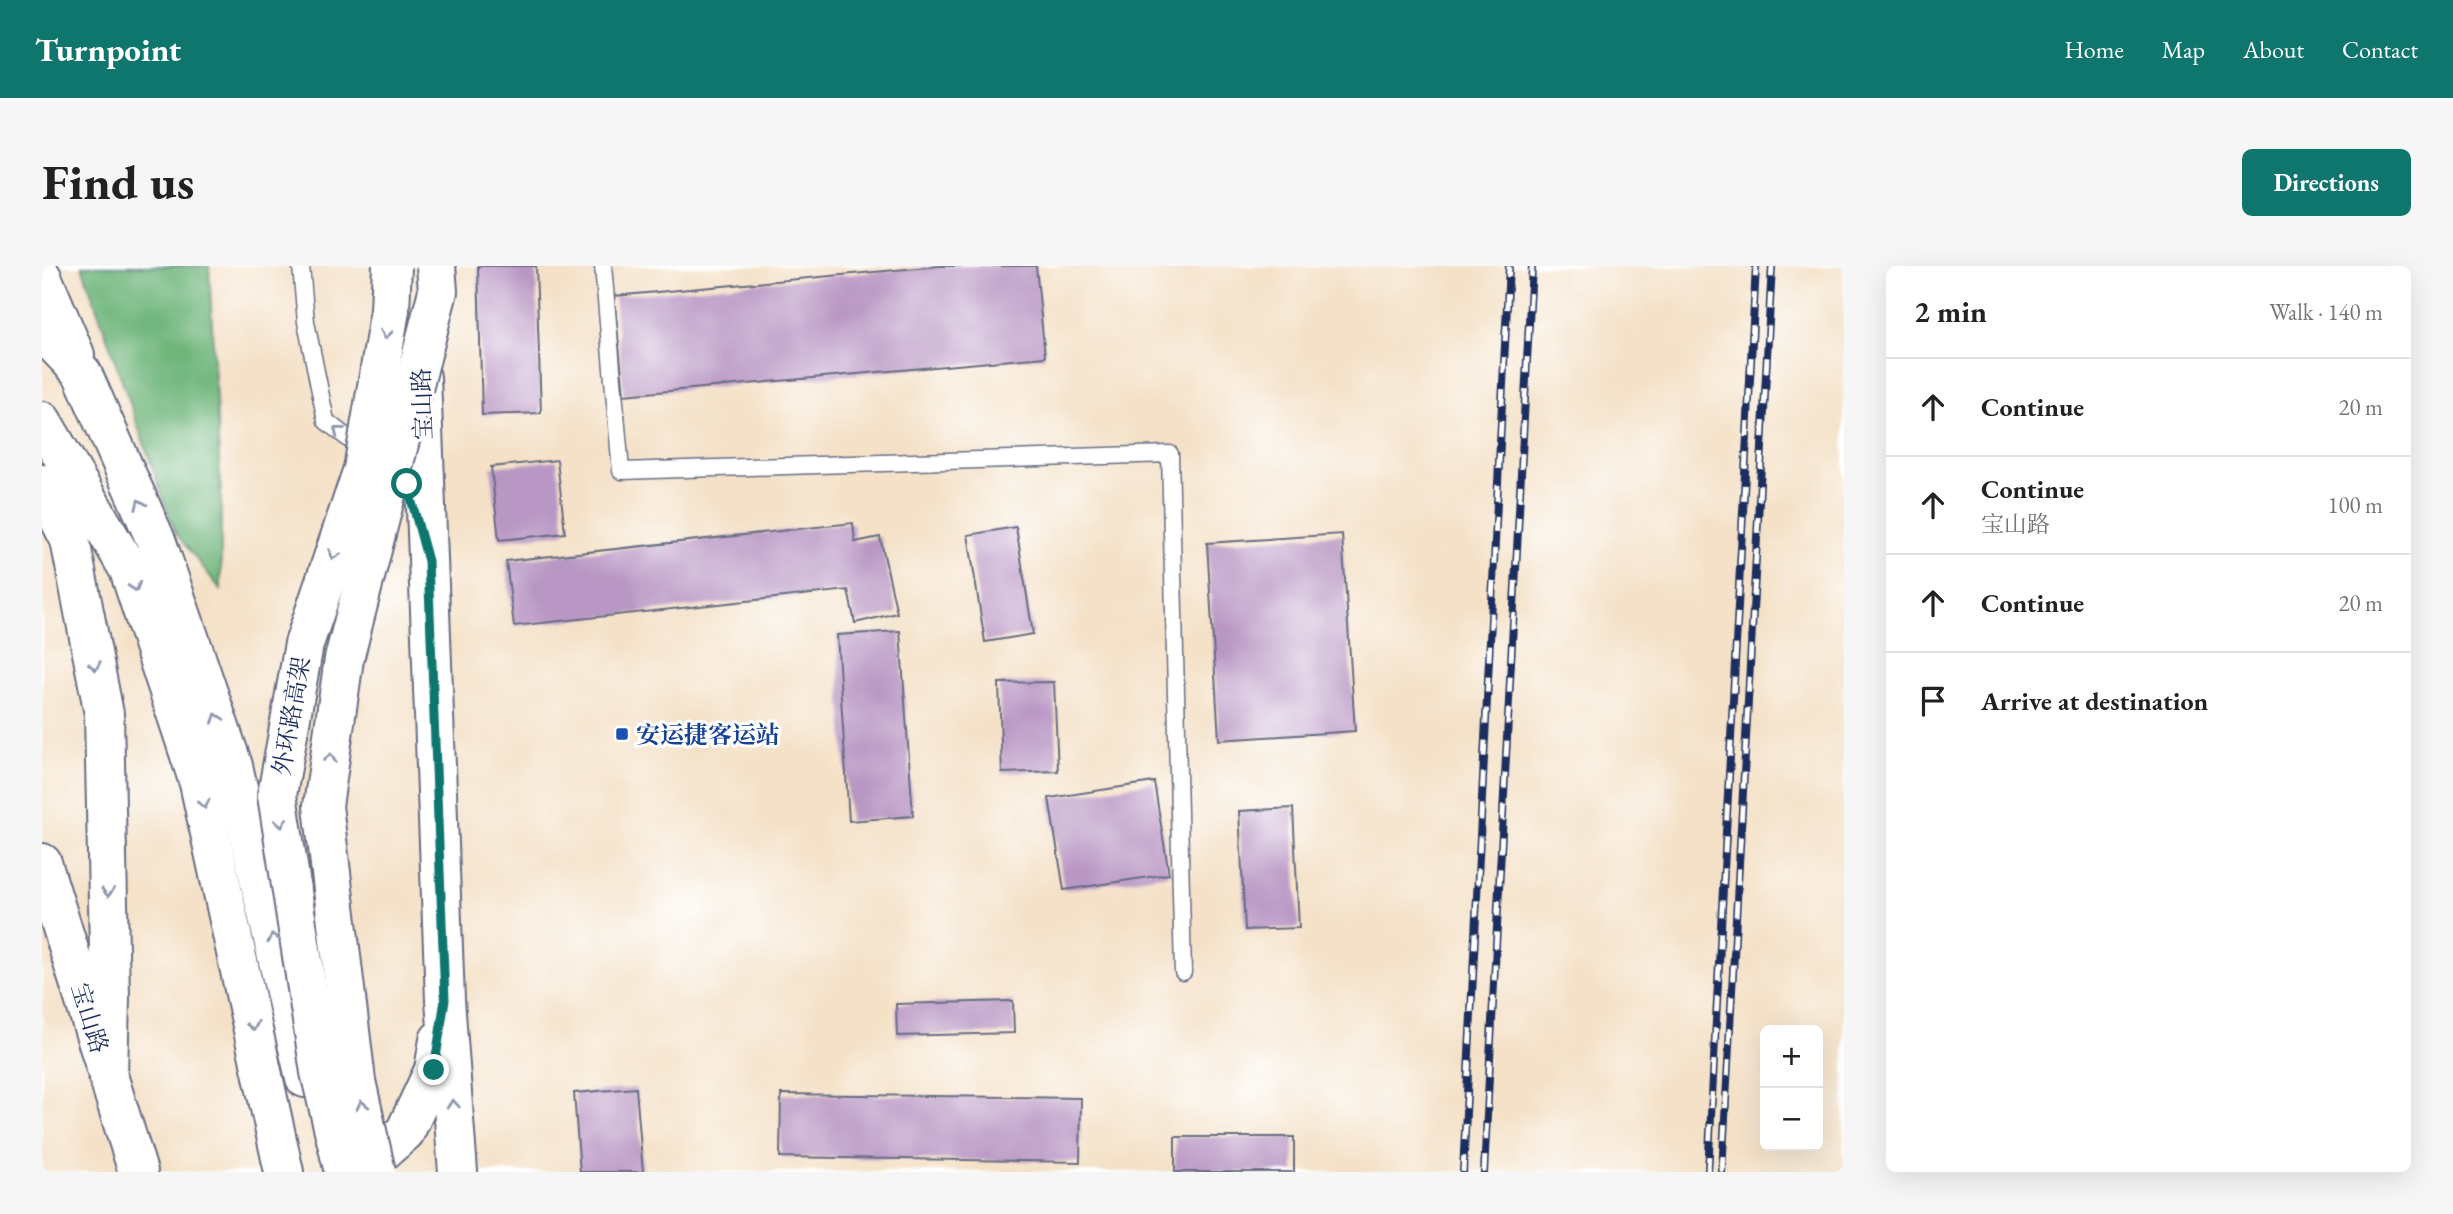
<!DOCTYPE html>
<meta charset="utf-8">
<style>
:root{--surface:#fff;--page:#f6f6f6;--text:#222;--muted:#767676;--line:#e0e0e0;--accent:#0f766e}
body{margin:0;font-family:"EB Garamond","Noto Serif SC",serif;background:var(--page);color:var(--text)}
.controls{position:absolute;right:21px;bottom:21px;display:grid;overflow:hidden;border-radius:10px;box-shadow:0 7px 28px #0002}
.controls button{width:63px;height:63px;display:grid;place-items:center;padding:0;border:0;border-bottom:2px solid var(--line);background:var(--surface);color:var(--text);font:35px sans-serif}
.stop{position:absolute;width:21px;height:21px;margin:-16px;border:5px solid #0f766e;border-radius:50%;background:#fff}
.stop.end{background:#0f766e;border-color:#fff;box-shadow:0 2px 7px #0008}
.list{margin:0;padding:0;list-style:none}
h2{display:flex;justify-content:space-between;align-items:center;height:91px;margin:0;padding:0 28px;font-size:30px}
h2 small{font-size:23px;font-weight:400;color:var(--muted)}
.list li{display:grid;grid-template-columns:46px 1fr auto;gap:21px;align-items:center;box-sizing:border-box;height:98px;padding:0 28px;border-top:2px solid var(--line)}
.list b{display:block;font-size:26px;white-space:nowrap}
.list p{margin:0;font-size:23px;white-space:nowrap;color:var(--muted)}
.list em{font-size:23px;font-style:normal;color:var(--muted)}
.icon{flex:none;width:38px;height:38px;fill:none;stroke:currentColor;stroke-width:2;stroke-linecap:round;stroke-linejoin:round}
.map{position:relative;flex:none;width:1802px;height:906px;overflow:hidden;border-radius:10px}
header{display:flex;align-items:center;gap:42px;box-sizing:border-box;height:98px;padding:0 35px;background:var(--accent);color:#fff}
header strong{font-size:33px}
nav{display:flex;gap:38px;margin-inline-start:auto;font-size:24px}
.intro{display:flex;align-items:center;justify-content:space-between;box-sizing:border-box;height:168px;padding:0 42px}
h1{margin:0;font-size:49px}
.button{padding:18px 32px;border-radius:10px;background:var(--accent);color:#fff;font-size:24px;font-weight:700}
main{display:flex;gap:42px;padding:0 42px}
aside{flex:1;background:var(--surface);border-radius:10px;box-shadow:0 7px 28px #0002}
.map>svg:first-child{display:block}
.forest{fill:#6eb57a;stroke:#44726c;stroke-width:2}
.building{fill:#b997c4}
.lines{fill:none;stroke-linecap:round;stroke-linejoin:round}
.service-casing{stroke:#676d83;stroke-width:19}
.primary-casing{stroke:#676d83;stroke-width:42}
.trunk-casing{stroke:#676d83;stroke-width:42}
.service{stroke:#fff;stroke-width:16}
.primary{stroke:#fff;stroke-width:38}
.trunk{stroke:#fff;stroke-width:38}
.rail-casing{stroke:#1b2f5e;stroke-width:8}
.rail{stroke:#fff;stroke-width:5;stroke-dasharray:16;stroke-linecap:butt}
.trunk-bridge-casing{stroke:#676d83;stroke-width:42;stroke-linecap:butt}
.trunk-bridge{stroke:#fff;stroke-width:38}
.oneway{stroke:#8d97ae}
.route{stroke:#0f766e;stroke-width:9}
.transit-dot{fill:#1a4fb4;stroke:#fff;stroke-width:2.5}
.labels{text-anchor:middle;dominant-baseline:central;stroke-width:6;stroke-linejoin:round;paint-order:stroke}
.street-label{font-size:24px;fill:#1b2f5e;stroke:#fff}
.transit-label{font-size:24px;font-weight:bold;fill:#164399;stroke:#fff;text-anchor:start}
</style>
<header>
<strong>Turnpoint</strong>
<nav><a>Home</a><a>Map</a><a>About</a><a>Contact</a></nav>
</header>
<div class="intro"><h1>Find us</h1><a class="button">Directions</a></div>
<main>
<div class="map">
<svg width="1802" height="906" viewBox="0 0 1802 906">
<rect width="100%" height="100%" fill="#fff"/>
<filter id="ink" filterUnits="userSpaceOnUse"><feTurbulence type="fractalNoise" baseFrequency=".0143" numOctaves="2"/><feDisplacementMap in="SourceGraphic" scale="14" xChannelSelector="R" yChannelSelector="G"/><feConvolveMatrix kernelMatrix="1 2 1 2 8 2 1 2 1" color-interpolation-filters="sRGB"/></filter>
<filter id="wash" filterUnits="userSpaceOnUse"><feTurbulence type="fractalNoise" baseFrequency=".00686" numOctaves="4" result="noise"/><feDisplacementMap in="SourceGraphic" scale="28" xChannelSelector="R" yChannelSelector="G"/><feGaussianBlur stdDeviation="1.57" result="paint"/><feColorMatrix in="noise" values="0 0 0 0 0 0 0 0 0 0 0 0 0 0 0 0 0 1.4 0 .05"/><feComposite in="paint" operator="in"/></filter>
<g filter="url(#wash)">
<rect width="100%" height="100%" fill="#f4e1c7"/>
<!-- forest -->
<path class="forest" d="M40,0h127l12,231v93l-46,-58z"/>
<g id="blocks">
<!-- building -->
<g class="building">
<path d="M436,0h58l5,147 -59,2z"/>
<path d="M898,0h96l9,91 -421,38 -10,-99z"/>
<path d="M515,194l8,73 -66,7 -8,-73z"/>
<path d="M811,257l2,19 25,-5 17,76 -42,10 -7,-33 -334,36 -8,-65z"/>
<path d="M974,261l17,107 -48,8 -17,-107z"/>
<path d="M1300,268l13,197 -136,9 -12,-197z"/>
<path d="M858,365l13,185 -64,5 -12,-186z"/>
<path d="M1012,416l4,89 -56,2 -3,-90z"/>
<path d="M1112,516l15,92 -105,16 -15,-92z"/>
<path d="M1251,542l6,120 -54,2 -6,-119z"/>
<path d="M971,735l1,32 -117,3 -1,-32z"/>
<path d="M594,822l7,84h-63l-6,-79z"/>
<path d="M739,828l300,4 -1,64 -300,-5z"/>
<rect x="1133" y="871" width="119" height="35"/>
</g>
</g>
</g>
<g filter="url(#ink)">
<use href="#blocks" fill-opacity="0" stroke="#676d83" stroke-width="2"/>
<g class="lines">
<!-- service casing -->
<g class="service-casing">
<g id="service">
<path d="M259,0l5,56 20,99 39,31"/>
<path d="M561,0l18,205 549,-17 13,518"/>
</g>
</g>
<!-- primary casing -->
<g class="primary-casing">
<g id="primary">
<path d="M379,111l24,623 13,172"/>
<path d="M0,597l96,309"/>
<path d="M317,906l46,-40 29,-62 5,-30"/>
</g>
</g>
<!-- trunk casing -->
<g class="trunk-casing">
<g id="trunk">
<path d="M0,11l33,78"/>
<path d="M0,65l40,42 75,170 76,223 72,312"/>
<path d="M0,155l87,149 70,213 85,389"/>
<path d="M0,218l28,56 34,174 6,283 -2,78"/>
</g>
</g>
<!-- service -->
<use href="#service" class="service"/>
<!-- primary -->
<use href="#primary" class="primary"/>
<!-- trunk -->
<use href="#trunk" class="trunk"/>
<!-- rail casing -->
<g class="rail-casing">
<g id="rail">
<path d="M1421,906l46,-906"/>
<path d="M1442,906l48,-906"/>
<path d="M1666,906l48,-906"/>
<path d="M1680,906l50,-906"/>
</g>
</g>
<!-- rail -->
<use href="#rail" class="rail"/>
<!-- trunk-bridge casing -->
<g class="trunk-bridge-casing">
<g id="trunk-bridge">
<path d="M302,906l-24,-100 -43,-277 27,-151 59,-175 27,-159 2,-44"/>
<path d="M334,906l-20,-91 -33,-275 21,-147 94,-368 -2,-25"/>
</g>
</g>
<!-- trunk-bridge -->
<use href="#trunk-bridge" class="trunk-bridge"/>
</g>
<!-- one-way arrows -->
<defs><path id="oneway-chevron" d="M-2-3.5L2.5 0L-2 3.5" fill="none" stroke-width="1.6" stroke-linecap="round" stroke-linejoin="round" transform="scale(1.75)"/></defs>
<g class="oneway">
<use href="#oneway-chevron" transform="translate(344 68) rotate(100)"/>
<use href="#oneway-chevron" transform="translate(296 165) rotate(-142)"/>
<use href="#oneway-chevron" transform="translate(98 238) rotate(-114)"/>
<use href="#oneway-chevron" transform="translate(292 289) rotate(109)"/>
<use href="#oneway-chevron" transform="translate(93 321) rotate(72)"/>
<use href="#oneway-chevron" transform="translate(53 400) rotate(79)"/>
<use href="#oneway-chevron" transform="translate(175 452) rotate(-109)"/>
<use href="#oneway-chevron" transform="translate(288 492) rotate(-82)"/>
<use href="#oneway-chevron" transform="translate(162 538) rotate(78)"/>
<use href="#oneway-chevron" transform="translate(239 557) rotate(81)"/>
<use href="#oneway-chevron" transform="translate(66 626) rotate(89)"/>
<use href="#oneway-chevron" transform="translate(231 672) rotate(-103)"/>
<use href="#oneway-chevron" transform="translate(211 760) rotate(78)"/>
<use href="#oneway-chevron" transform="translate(411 838) rotate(-94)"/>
<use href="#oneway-chevron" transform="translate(320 839) rotate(-102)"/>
</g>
</g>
<g class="lines" filter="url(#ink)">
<!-- route -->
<path class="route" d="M365,218l21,77 17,439 -11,70"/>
</g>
<!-- markers -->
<rect class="transit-dot" x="573" y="461" width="14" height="14" rx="3.5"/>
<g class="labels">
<!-- street labels -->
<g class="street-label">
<text transform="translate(380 138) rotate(-92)">宝山路</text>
<text transform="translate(249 450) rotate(-80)">外环路高架</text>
<text transform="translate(48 752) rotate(73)">宝山路</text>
</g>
<!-- transit labels -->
<g class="transit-label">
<text x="594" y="468">安运捷客运站</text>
</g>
</g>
</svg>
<div class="controls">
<button>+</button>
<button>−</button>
</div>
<div class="stop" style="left:365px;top:218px"></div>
<div class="stop end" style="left:392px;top:804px"></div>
</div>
<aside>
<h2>2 min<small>Walk · 140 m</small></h2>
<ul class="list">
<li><svg class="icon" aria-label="ahead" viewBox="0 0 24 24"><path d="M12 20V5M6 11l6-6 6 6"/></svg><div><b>Continue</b></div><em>20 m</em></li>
<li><svg class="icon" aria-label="ahead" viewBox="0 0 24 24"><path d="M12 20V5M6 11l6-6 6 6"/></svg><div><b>Continue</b><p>宝山路</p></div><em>100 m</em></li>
<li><svg class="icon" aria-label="ahead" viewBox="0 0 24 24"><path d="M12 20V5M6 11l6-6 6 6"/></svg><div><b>Continue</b></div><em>20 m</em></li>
<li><svg class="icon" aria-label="arrive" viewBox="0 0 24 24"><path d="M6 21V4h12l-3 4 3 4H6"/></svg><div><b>Arrive at destination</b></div></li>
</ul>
</aside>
</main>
